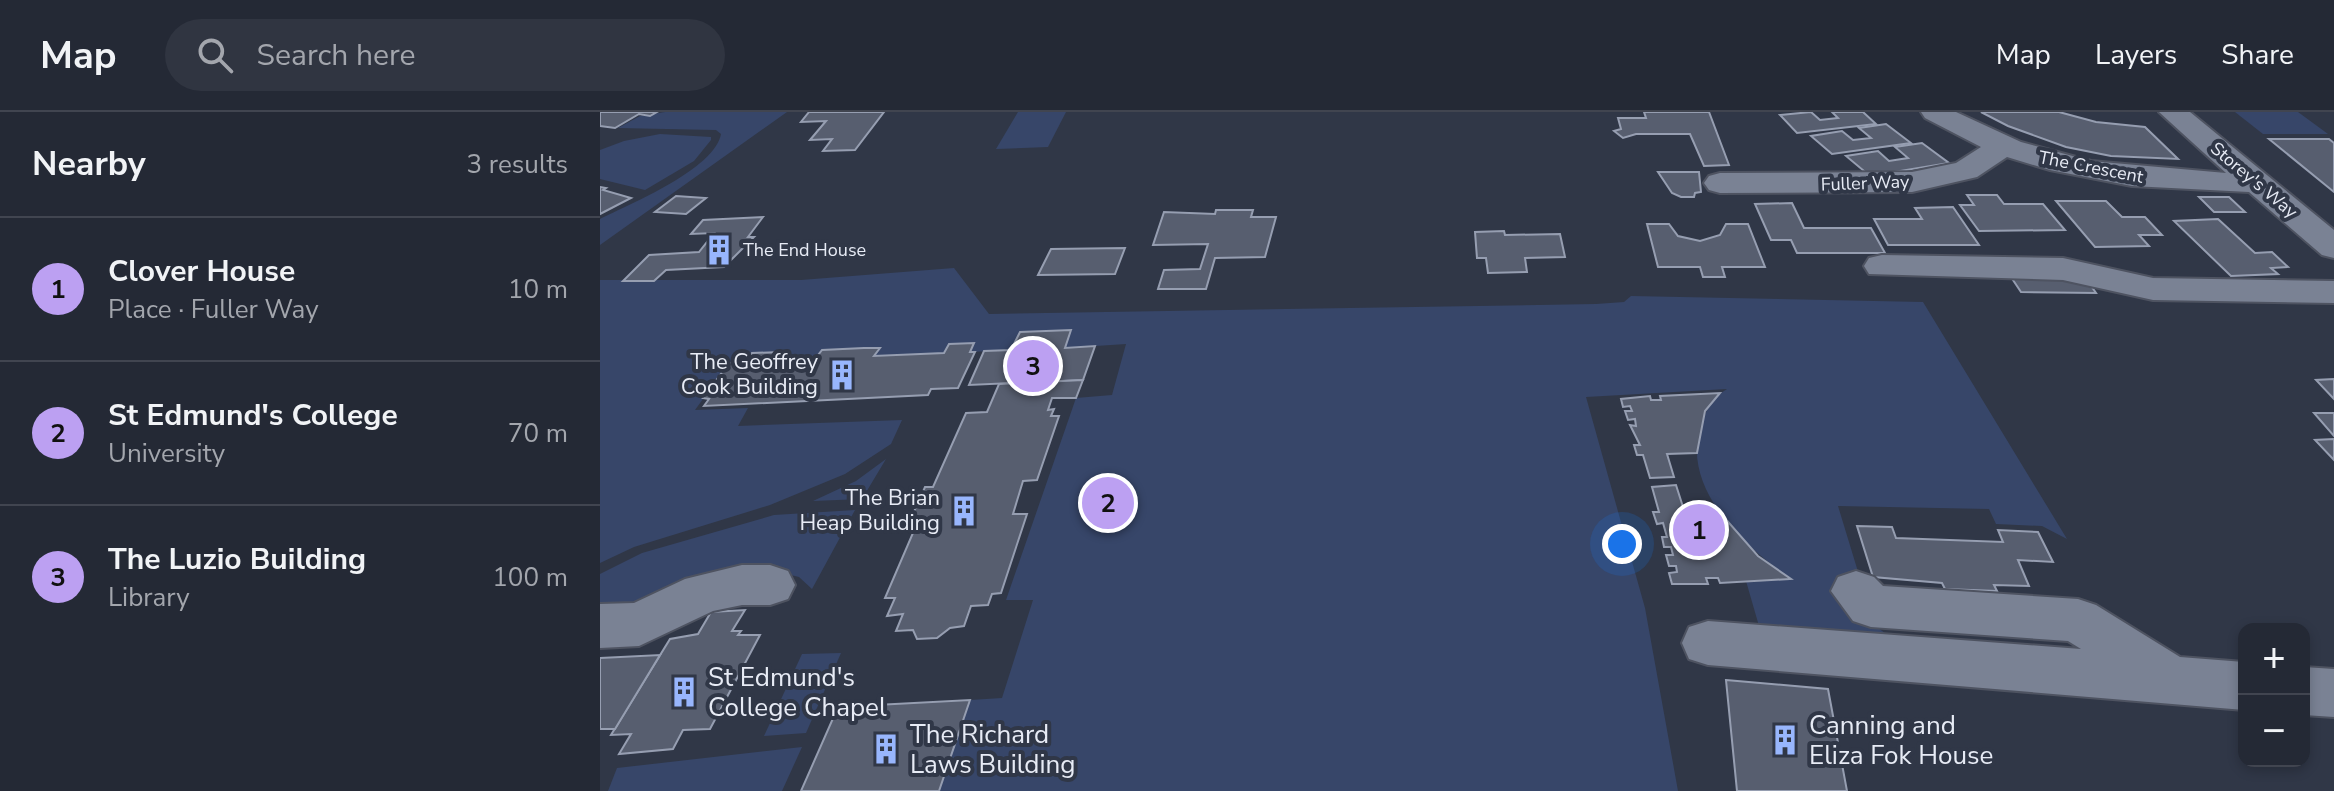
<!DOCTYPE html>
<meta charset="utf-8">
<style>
:root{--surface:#242935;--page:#303541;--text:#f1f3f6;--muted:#a3a6ad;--line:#414550;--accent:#bca0f2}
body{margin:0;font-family:"Nunito Sans",sans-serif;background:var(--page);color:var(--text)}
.controls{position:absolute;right:24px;bottom:24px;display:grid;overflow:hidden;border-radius:16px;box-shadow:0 4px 12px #0003}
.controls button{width:72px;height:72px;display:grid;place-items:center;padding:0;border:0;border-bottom:2px solid var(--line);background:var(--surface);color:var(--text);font:40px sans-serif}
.you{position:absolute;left:1022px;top:432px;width:28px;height:28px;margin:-20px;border:6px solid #fff;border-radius:50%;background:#1a73e8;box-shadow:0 0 0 12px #1a73e833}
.badge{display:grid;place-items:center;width:52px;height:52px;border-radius:50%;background:var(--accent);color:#111;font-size:26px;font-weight:700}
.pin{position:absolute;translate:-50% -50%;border:4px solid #fff;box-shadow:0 2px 8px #0006}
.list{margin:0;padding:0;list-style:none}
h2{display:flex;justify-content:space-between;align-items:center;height:104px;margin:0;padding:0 32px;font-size:34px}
h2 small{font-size:26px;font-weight:400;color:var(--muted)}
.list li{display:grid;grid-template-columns:52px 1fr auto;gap:24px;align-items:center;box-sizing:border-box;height:144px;padding:0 32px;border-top:2px solid var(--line)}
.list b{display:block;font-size:30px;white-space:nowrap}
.list p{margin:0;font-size:26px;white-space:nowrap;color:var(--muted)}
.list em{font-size:26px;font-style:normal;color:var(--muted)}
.icon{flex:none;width:44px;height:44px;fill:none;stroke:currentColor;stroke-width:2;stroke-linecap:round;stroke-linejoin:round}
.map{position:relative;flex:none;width:1734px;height:679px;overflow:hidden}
header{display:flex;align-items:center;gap:48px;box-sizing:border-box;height:112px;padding:0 40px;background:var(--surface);border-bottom:2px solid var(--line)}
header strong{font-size:38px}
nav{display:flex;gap:44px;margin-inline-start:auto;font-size:28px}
.search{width:560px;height:72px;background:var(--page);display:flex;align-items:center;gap:20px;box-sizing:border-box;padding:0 28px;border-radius:44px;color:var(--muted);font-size:30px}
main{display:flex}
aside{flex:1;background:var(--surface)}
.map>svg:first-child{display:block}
.green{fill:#374669}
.building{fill:#575e6f;stroke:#969eb1;stroke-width:2}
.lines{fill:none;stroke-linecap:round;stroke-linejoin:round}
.minor-casing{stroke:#4e5361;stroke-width:4}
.minor{fill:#7a8294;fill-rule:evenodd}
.labels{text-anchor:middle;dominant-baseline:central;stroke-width:8;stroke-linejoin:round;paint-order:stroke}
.far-street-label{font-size:18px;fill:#e7ebf5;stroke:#303747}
.far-poi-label{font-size:18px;fill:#e7ebf5;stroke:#303747;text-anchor:start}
.poi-label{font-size:22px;fill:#e7ebf5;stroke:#303747;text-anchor:end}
.near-poi-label{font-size:26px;fill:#e7ebf5;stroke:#303747;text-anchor:start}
</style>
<header>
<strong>Map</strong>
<div class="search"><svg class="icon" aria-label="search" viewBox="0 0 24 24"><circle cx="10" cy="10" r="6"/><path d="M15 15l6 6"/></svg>Search here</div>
<nav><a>Map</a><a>Layers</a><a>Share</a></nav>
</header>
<main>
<aside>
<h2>Nearby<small>3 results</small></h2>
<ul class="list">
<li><span class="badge">1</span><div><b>Clover House</b><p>Place · Fuller Way</p></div><em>10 m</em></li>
<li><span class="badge">2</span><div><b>St Edmund's College</b><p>University</p></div><em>70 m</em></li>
<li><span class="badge">3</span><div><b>The Luzio Building</b><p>Library</p></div><em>100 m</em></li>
</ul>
</aside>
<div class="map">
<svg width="1734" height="679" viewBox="0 0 1734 679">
<rect width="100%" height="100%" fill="#303747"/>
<!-- green -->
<g class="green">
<path d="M65,0h122l-187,133v-26c30,-15 115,-50 121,-85l-5,-4 -98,-2 22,-12z"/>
<path d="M418,0h48l-18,35 -52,2z"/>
<path d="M1635,0h63l30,22h-65z"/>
<path d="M60,22l51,3v3l-17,21 -49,29 -45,-11v-29l24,-9z"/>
<path d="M354,156l35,46 607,-10 28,-2 7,-6 292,6 144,237 -25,-13 -46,-2 -7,-15 -151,-3 21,69 -17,27 47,34 -130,-10 -13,-45 44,-3c-45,-31 -108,-88 -90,-150 5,-17 12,-30 27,-39l-141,8 59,211 33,183h-739l31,-91 32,-2 31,-98h-27l70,-202 36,-3 14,-51 -61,4 6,-18 -51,2 -9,18 -41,2 3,-9 -24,1 -5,9 -70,3 5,-8 -57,2 -7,9 -43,2 6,-9 -26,1 -7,9 -16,1 -34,47 53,-2 -10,18 164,-6 -11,24 -46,30 -75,31 -136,42 -34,16v-283h201z"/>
<path d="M286,347l-24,40 -49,2 43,-20z"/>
<path d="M255,398l-43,79 -13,-12 -29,-7 -170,44v-40l42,-21 132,-38z"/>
<path d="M241,541l-35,80 -42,3 38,-82z"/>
<path d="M202,635l-20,44h-174l9,-23z"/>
</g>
<!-- building -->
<g class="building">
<path d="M0,0h57l-7,4 -11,-2 -24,14 -15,-2z"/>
<path d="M209,0h75l-29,38 -32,1 9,-12 -22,1 16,-19 -25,1z"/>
<path d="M1109,0l20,53 -25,1 -14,-32h-54l-13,4 -9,-7 7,-2 -3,-11h28l-2,-6z"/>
<path d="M1211,0l9,8 18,-2 -6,-6h31l13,12 -79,9 -17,-18z"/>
<path d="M1381,0h78l37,10 49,5 33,32 -67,-3 -45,-9 -58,-21z"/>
<path d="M1286,12l25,19 -79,11 -21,-18 31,-5 11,9 18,-2 -12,-10z"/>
<path d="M1669,27h60l5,4v49z"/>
<path d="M1322,31l27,20 -79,13 -24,-20 32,-5 11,10 19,-3 -13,-11z"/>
<path d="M1058,60h41l2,20 -6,1 -1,4h-13l-9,-4z"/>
<path d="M0,75l6,1 -3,2 28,8 -31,16z"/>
<path d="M1367,83h30l7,9h39l22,26 -86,1 -19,-26h14z"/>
<path d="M76,84l30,2 -20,16 -31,-2z"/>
<path d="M1599,85h30l16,15h-31z"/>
<path d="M1456,89h50l16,16h23l17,18h-23l10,11 -54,1z"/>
<path d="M1192,91l12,25h67l14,25h-88l-6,-13h-20l-16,-36z"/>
<path d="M1353,95l26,38h-91l-14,-26h48l-7,-11z"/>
<path d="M616,98h37l-2,7h25l-11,40 -50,1 -9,31h-48l6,-19 36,-1 8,-25 -55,1 11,-33 51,2z"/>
<path d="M163,105l-15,20h6l-30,30 -58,3 -12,11h-31l26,-26 50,-3 15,-19 -23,1 12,-14z"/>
<path d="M1618,107l37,34 17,-1 16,15 -17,1 7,6 -47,2 -57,-55z"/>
<path d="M1047,112h22l9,12 22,5 20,-6 6,-11h22l17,43h-43l3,10h-22l-3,-10h-42z"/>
<path d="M904,119l1,4 55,-1 5,23 -40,1 2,14 -39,1 -2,-15h-9l-2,-26z"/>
<path d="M525,136l-10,26 -77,1 13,-26z"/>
<path d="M1411,165h74l11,16 -75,-1z"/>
<path d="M471,218l-6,18 30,-2 -12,34 -114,5 15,-34 27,-1 9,-18z"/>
<path d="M374,231l-4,9h5l-17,36 -27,1 -3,6 -224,11 5,-7 -6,-1 26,-35 16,-1 7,-9 27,-1 -7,9 43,-2 7,-9 42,-2h16l-6,8 70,-3 5,-9z"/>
<path d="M1734,267v20l-18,-19z"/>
<path d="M483,268l-7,18h-24l-4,12 6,-1 -3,7h8l-22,64 -14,1 -10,33h14l-26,79 -9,1 -4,11 -17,1 -7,20 -14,2 -13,10 -20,1 -4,-9 -17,1 7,-17 -16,2 8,-18h-10l34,-79 -9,1 9,-19 6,-14h8l33,-74 21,-1 12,-28z"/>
<path d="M1120,281l-15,18 -8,42 -30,1 7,23 -24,1 -7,-23h-6l-3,-10h6l-10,-20 6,1 -1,-7 -7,1 -3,-9h7l-2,-5 -7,1 -2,-8 29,-3 1,4h10l-1,-4z"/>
<path d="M1714,301h20v23z"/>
<path d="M1734,327v21l-19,-20z"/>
<path d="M1076,373l8,25 32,-2 42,48 33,23 -71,4 -2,-5h-12l2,6h-36l-3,-11 8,-1 -1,-6h-7l-3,-11h7l-2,-8h-7l-2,-10h5l-4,-14 -6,1 -4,-12h6l-7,-25z"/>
<path d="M1257,414l35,1 4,11 107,4 -5,-12 40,2 15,30 -35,-2 11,26 -35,-1 3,6 -52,-2 -3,-6 -69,-6z"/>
<path d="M145,498l-13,21h9l-3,4h22l-50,94 -27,1 -10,19 -54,5 12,-20 -20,1 59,-96 28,-5 13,-22z"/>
<path d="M60,543l-45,74h-15v-71z"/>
<path d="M1126,568l102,9 19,102h-110z"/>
<path d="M370,588l-31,91h-138l37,-84z"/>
</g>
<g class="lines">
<!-- minor casing -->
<g class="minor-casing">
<g id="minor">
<path d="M1321,0h35l65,30 70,19 135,12 -67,-61h31l144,118v28l-12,-3 -73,-63 -117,-6 -82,-16 -43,-13 -30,20 -65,15 -192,1 -11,-3 -5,-7 5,-7 11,-3 192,-1 44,-9 25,-16 -56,-29z"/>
<path d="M1282,143l181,3 90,20 181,3v22l-181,-3 -90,-20 -194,-6 -5,-8 5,-8z"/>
<path d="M142,453h28l18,6 7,14 -7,14 -18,6h-28l-29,6 -74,35 -39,2v-44l34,-1 51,-24z"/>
<path d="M1256,459l18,6 9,9 195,13 18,6 84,52 64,5v48l-536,-45 -19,-6 -7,-16 7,-16 19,-6 373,28 -13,-8 -197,-14 -18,-6 -22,-30 7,-14z"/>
<path d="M1704,555l30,2v48l-30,-2z"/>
</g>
</g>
<!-- minor -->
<use href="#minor" class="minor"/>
</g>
<!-- icons -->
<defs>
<g id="building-bare" transform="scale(2.4)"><path d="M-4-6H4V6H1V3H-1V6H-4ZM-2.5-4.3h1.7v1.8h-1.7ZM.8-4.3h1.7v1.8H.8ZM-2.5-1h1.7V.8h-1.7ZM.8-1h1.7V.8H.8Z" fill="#98b6fd" stroke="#303747" stroke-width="2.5" paint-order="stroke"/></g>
</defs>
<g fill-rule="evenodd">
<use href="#building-bare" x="119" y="138"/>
<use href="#building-bare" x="242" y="263"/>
<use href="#building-bare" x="364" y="399"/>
<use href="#building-bare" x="84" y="580"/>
<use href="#building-bare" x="1185" y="628"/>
<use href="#building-bare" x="286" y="637"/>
</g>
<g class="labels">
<!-- far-street labels -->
<g class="far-street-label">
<text transform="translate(1491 55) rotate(11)">The Crescent</text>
<text transform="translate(1654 68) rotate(40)">Storey's Way</text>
<text transform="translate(1265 71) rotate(-2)">Fuller Way</text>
</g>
<!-- far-poi labels -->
<g class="far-poi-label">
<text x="143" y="138">The End House</text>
</g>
<!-- poi labels -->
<g class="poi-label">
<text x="218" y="250">The Geoffrey<tspan x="218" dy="25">Cook Building</tspan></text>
<text x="340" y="386">The Brian<tspan x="340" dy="25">Heap Building</tspan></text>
</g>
<!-- near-poi labels -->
<g class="near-poi-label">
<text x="108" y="565">St Edmund's<tspan x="108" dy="30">College Chapel</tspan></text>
<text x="1209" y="613">Canning and<tspan x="1209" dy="30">Eliza Fok House</tspan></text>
<text x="310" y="622">The Richard<tspan x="310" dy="30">Laws Building</tspan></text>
</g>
</g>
</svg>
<div class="controls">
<button>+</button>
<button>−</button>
</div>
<div class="you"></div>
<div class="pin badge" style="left:1099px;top:418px">1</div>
<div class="pin badge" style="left:508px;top:391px">2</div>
<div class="pin badge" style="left:433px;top:254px">3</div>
</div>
</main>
